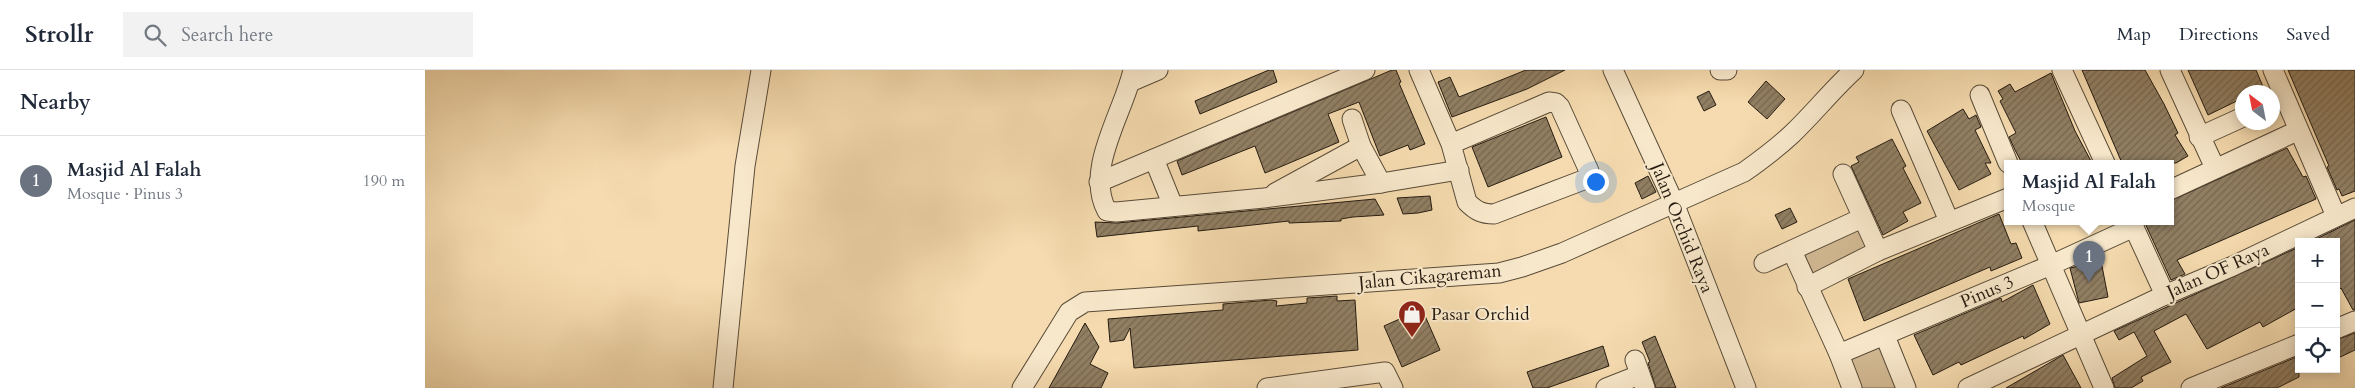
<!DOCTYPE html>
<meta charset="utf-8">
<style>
:root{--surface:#fff;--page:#f2f2f3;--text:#1f2937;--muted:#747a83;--line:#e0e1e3;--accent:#8f2418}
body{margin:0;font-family:Cardo,serif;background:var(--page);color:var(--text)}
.controls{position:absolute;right:15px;bottom:15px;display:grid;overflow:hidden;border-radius:0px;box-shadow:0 2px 12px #0003}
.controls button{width:45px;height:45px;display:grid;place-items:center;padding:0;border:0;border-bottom:1px solid var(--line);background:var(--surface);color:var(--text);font:25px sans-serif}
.compass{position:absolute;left:1810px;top:15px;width:45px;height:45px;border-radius:50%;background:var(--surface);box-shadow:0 2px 12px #0003;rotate:328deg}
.you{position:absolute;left:1170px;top:111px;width:18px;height:18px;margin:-12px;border:4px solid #fff;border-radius:50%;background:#1a73e8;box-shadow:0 0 0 8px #1a73e833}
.badge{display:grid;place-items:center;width:32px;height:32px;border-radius:50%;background:var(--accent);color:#fff;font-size:16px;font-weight:700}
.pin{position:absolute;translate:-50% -41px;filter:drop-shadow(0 1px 2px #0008)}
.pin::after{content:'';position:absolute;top:26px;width:18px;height:15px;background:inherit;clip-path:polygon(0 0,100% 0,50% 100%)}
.popup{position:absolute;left:1579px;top:90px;width:170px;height:65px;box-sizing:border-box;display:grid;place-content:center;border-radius:0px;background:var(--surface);filter:drop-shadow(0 1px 4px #0005);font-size:16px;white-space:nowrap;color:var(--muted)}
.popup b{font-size:19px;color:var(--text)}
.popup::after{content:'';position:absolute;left:50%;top:100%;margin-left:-10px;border:10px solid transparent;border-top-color:var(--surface)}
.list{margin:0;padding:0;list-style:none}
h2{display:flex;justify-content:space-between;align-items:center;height:65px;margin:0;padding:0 20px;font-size:21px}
h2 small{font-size:16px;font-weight:400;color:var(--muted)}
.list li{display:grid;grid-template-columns:32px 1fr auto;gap:15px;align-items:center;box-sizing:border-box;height:90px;padding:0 20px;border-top:1px solid var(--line)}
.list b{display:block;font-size:19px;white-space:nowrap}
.list p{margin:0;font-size:16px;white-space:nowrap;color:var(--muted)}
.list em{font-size:16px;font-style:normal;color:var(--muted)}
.icon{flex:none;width:28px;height:28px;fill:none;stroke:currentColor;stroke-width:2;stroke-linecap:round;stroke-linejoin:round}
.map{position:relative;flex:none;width:1930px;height:318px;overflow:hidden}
header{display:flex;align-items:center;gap:30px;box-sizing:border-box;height:70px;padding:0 25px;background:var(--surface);border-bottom:1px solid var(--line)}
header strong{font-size:24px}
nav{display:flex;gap:28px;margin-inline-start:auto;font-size:18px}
.search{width:350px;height:45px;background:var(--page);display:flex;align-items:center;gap:12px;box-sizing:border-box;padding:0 18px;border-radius:0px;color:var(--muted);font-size:19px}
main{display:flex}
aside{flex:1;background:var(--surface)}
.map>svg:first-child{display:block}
.green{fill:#d2ba94;stroke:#7c6a52}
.building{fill:url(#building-hatch);stroke:#251b11}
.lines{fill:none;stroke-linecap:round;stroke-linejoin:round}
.minor-casing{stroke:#594b38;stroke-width:21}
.minor{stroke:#f8e8cb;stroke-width:19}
.labels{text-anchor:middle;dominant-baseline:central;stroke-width:4;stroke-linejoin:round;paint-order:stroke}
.street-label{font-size:18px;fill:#251b11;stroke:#f8e8cb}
.poi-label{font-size:18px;fill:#251b11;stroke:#f8e8cb;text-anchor:start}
</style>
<header>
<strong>Strollr</strong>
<div class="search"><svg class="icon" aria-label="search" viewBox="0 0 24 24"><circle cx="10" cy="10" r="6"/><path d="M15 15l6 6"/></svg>Search here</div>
<nav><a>Map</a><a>Directions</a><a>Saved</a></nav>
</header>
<main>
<aside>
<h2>Nearby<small></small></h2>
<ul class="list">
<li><span class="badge" style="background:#6b7280">1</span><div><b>Masjid Al Falah</b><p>Mosque · Pinus 3</p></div><em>190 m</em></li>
</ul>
</aside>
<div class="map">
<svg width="1930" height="318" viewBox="0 0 1930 318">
<defs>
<pattern id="building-hatch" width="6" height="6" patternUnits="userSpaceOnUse" patternTransform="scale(1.25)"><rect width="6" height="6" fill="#917f63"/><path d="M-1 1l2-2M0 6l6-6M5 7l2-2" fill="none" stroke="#766750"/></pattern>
</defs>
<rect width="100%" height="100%" fill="#f5dbaf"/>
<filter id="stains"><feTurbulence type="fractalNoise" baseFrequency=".004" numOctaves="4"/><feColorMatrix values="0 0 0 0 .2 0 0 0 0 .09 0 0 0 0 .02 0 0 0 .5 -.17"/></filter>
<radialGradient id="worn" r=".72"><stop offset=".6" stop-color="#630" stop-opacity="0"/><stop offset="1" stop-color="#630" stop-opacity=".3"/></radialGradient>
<!-- green -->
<g class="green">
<path d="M1431,156l12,24 -53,27 -12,-25z"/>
<path d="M1457,273l18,45h-42l-12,-30z"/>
</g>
<!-- building -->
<g class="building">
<path d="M844,0h4l4,12 -77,32 -5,-13z"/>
<path d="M967,0h4l5,12 -2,1 26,61 -15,6 -2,-5 -28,11 -21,-54 -31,12 11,28 -59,25 -15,6 -10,-27 -73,29 -5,-14z"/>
<path d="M1101,0h39l-38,19 -75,28 -14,-35 12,-5 9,20z"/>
<path d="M1657,0h63l19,34 14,29 -3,2 13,21 -12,7h-54z"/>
<path d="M1763,0h68l8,19 -9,3h-12v6l-35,17z"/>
<path d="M1863,0h67v121l-13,5 -3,-7 -2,1 -10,-23 2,-1z"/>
<path d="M1626,3l24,58 17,32h-70l-7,-13 -6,-13 7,-4 -16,-32 3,-2 -5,-8 12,-7 5,8z"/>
<path d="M1341,11l19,18 -18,20 -19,-17z"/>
<path d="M1284,21l7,14 -12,6 -7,-14z"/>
<path d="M1538,39l6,10 7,-4 5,12 -6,3 16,33h-6l6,11 -32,16 -32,-59z"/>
<path d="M1121,47l16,40 -74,30 -16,-40z"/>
<path d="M1467,69l14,27 -3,2 18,35 -18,9 5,9 -25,14 -32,-69 8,-4 -3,-5z"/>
<path d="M1862,78l16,29 3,-1 10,23 -139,61 8,14 -14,6 -27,-59h26v-20z"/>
<path d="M1223,106l8,16 -14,7 -7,-16z"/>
<path d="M1005,126l2,14 -14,3 -15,1 -6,-16z"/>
<path d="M950,129l9,16 -31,2 -12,2v2l-52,2v-2l-91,10v-5l-101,11 -2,-15 22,1z"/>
<path d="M1365,138l7,14 -15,7 -7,-14z"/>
<path d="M1574,144l12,30 5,-1 6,15 -31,13 -1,-4 -126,54 -16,-42z"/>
<path d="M1930,150v90h-2l-12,-22 -5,3v-49h-26z"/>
<path d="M1874,177v60l-36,20 -3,-5 -53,27 -21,-35 -32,17 17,31 -30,15 2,4 -12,7h-16l-3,-10 35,-22 -13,-24 -15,8 -5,-9z"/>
<path d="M1676,191l7,36 -29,6 -9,-35z"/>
<path d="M1608,215l17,39 -26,15 -1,-3 -62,29 -2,-3 -26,13 -19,-40 87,-37 1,4z"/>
<path d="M912,226v5l18,-1 3,50 -224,18 -4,-40 -6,12 -14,2 -2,-23 115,-9v-6l48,-4 6,1 -1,5 31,-3v-5z"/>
<path d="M997,239l18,41 -38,17 -18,-41z"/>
<path d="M660,253l14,24 -9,17 18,9 -7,15h-52z"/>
<path d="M1930,263v17l-19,9v-19z"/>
<path d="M1230,266l21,52h-20l-8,-25 2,-1 -8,-20z"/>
<path d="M1178,276l6,20 -62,22h-14l-6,-16z"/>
<path d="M1638,285l18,33h-75z"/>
<path d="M1874,286v21l-22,11h-56z"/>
</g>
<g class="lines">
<!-- minor casing -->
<g class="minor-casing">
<g id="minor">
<path d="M708,0c-9,42 -49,99 -26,141l9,1 148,-14 117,-15 78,-13"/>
<path d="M994,0l32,74 16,58c9,9 15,12 27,12l92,-35 3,-8 -29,-64 -4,-4 -7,-1 -98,42"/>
<path d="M1188,0l61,133 72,185"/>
<path d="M1295,0h7"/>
<path d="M1637,0l43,93"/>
<path d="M1745,0l45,98"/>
<path d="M1848,0l63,146"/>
<path d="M705,12l28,-12"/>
<path d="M1555,25l28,68"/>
<path d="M1476,40l48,111"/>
<path d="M927,49l9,27 20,37"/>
<path d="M1774,67l44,-20"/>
<path d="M729,89l19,47"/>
<path d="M1418,104l35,77"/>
<path d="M674,112l266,-112"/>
<path d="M1745,120l127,-59"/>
<path d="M850,123l86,-47"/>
<path d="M1607,151l72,167"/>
<path d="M1706,151l34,74"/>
<path d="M1367,181l47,103 13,34"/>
<path d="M1339,193l98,-45"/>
<path d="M1382,217l71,-36 130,-53"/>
<path d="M1911,259l19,-8"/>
<path d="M1460,266l21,52"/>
<path d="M1414,284l212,-89 83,-38"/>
<path d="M1210,290l10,28"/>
<path d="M298,318l22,-222 16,-96"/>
<path d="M597,318l47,-76 16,-10 414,-29 23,-6 40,-14 182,-81c17,-12 33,-24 48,-38 22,-21 40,-44 62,-64"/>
<path d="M842,318l118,-16 8,16"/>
<path d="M1181,318l33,-13"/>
<path d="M1543,318l197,-93 68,-29 122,-58"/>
<path d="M1766,318l108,-44"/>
</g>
</g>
<!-- minor -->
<use href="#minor" class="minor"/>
</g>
<!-- icons -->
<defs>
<g id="shop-pin" transform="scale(1.4375)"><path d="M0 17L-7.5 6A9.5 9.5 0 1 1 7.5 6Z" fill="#8f2418" stroke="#f8e8cb"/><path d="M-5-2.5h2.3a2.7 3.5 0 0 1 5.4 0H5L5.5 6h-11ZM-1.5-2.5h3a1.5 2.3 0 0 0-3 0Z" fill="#fff"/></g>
</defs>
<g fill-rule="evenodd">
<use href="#shop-pin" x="987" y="244"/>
</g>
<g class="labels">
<!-- street labels -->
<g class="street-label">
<text transform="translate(1257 158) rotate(68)">Jalan Orchid Raya</text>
<text transform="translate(1793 201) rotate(-24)">Jalan OF Raya</text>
<text transform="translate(1005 207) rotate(-5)">Jalan Cikagareman</text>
<text transform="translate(1562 222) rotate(-23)">Pinus 3</text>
</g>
<!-- poi labels -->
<g class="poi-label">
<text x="1006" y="244">Pasar Orchid</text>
</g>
</g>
<rect width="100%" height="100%" filter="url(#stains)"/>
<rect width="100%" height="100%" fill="url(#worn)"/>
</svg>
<div class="controls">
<button>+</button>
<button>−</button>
<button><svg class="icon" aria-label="locate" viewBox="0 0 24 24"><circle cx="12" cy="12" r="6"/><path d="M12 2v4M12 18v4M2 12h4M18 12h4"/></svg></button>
</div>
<svg class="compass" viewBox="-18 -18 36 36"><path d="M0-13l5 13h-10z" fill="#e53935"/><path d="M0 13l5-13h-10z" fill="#747a83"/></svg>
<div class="you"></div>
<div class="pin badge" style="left:1664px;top:212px;background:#6b7280">1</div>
<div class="popup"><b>Masjid Al Falah</b>Mosque</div>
</div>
</main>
